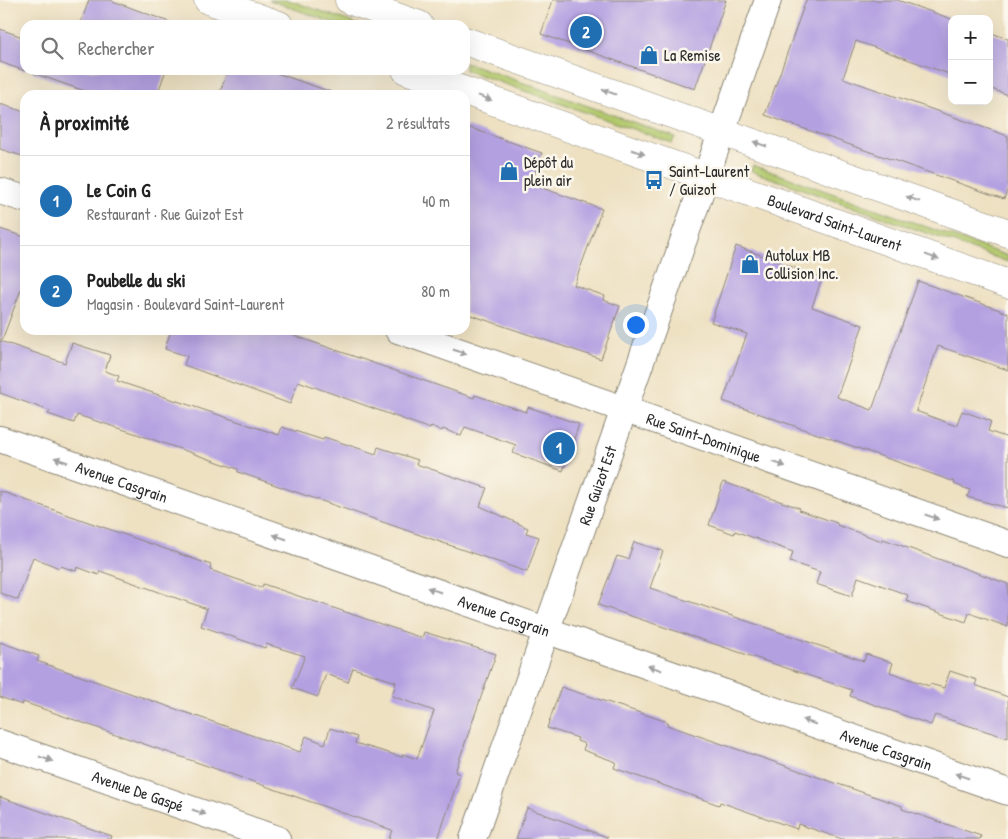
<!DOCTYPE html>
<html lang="fr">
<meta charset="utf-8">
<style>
:root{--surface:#fff;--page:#f6f6f6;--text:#222;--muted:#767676;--line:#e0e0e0;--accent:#1f6fb2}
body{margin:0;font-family:"Patrick Hand",sans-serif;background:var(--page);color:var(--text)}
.controls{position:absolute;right:15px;top:15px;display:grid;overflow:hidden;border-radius:10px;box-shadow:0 5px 20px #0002}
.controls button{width:45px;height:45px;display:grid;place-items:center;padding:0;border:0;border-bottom:1px solid var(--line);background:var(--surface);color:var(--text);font:25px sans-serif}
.you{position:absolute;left:635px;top:324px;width:18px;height:18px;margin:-12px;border:4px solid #fff;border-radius:50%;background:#1a73e8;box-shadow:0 0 0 8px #1a73e833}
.badge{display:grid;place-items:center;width:32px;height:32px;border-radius:50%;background:var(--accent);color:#fff;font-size:16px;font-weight:700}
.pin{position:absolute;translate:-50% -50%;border:2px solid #fff;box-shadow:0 1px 5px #0006}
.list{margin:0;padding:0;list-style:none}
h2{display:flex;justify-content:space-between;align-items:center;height:65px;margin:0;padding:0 20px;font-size:21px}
h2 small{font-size:16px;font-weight:400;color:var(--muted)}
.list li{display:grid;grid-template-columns:32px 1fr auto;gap:15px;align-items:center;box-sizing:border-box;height:90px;padding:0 20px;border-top:1px solid var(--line)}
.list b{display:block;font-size:19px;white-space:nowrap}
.list p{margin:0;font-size:16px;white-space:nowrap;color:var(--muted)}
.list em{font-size:16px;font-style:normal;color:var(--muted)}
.icon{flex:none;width:28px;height:28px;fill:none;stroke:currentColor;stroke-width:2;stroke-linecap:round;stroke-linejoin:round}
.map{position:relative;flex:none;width:1008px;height:839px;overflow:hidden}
.search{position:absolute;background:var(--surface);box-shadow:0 5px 20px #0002;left:20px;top:20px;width:450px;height:55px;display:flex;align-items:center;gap:12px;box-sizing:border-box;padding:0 18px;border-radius:15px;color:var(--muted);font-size:19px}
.panel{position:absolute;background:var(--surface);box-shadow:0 5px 20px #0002;left:20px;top:90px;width:450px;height:245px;border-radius:15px}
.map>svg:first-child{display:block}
.green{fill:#b1c76b;stroke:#6e794b}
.building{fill:#b3a0e1}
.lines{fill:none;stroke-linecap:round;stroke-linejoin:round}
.street-casing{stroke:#8c8676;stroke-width:28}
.secondary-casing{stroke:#8c8676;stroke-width:29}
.street{stroke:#fff;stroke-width:26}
.secondary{stroke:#fff;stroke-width:28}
.oneway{fill:#a0a0a0}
.labels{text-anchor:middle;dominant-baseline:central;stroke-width:5;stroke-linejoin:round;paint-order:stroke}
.poi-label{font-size:16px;fill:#2b2b2b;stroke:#fbf7ec;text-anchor:start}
.street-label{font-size:16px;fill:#2b2b2b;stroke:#fbf7ec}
</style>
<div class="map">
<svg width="1008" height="839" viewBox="0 0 1008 839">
<rect width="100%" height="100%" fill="#fbf7ec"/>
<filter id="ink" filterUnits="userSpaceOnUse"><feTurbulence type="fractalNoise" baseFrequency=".02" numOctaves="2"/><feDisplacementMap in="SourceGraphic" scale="10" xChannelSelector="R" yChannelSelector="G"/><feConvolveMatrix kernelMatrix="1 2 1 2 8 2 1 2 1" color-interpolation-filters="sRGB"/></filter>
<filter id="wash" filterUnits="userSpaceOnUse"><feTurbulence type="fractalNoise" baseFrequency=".0096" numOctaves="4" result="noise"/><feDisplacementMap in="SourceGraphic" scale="20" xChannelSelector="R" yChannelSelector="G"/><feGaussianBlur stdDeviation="1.12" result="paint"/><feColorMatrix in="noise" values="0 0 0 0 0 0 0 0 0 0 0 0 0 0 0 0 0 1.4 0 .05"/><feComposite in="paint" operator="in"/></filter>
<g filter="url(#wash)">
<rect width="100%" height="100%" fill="#eee1c2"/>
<!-- green -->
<g class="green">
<path d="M269,0h20l71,25h-21z"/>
<path d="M465,62l210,75 -3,6 -207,-73z"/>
<path d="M753,165l255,91v6l-257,-91z"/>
</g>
<g id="blocks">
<!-- building -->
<g class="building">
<path d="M89,0h21l62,23 -1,2h-91z"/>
<path d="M553,0h173l-31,89 -154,-55z"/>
<path d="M806,0h91l55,19v56l-96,-34 -13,37 165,58v52l-4,11 -239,-84z"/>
<path d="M0,29l25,9v33l-25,-9z"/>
<path d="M989,32l19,7v56l-19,-7z"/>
<path d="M33,70h133l-9,25h-61l-63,-22z"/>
<path d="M228,70h40l63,22v3h-112z"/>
<path d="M0,104l25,8v45l-25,-8z"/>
<path d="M465,126l77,27 -11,31 71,25 -28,76 31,11 -2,4 17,6 -19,53 -136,-46z"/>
<path d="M0,229l25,8v42l-23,61h-2z"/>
<path d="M736,246l86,32 -10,29 51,18 -26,72 35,13 46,-129 90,32v57l-70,-24 -22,65 40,15 6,-15 29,10 -3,10 20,7v70l-41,-11 3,-7 -16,-6 1,-2 -232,-81 24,-67 -36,-12z"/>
<path d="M171,330h107l196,68 1,-3 51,17 2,-5 51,17 -16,47 -50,-18 3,-8 -51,-18 -4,9 -18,-7 -1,2 -11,-5 -1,3 -132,-48 -8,23 -106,-39 3,-9 -22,-7z"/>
<path d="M0,341l65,22 7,-20 38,12 -5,16 14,5 -2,5 162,54 3,-8 41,13 1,-3 52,17 2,-7 40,13 -2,4 71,24 -7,18 48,22 -2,5 13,4 -12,35 -289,-100v-3l-107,-37 -54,-17 -3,8 -26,-9 2,-3 -50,-18z"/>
<path d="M723,482l77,26 -1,2 38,13v2l45,16 1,-2 125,45v43l-39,-14 -3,9 -60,-21 2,-6 -50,-18 -6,19 -36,-12 4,-12 -30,-10 3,-10 -58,-21 -1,3 -25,-9z"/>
<path d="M0,491l211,74 -1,5 52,18 1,-4 159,54 2,-6 72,22 -41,118 5,2 -22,65h-49l3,-9 -369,-128 -1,3 -22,-8v-55l39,14 -2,5 263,91 6,-16 19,8 5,-16 27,9 -2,6 47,14 1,-3 14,5 17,-48 -42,-15 4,-14 -43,-14 -5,14 -22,-8 -8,23 -26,-9 13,-32 -39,-12 -1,4 -64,-22 6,-17 -107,-38 -1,4 -22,-8 -1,4 -16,-5 -1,2 -26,-11 -15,43 -18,-7z"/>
<path d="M634,542l29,9 -13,37 214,73 2,-7 27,9 -3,9 39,14 1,-2 14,4 6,-17 27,9 -2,5 33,12v41l-73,-23 -4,10 -81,-29 2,-6 -254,-85 19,-49 11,3z"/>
<path d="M561,687l107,35 -1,3 235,81v3l79,27 -1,3h-138l-44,-15 -1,5 -77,-27 -1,3 -105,-37 2,-6 -33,-12 2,-6 -8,-3 1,-3 -31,-10z"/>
<path d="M0,797l112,39 -1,3h-111z"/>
<path d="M527,808l80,29v2h-91z"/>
</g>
</g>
</g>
<g filter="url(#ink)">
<use href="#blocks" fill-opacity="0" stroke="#8c8676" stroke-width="1"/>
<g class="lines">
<!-- street casing -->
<g class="street-casing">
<g id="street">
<path d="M0,191l25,8"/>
<path id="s1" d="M398,330l610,214"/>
<path id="s2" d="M0,439l1008,353"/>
<path id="s3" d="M0,743l277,96"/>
<path id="s4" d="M473,839l295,-839"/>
</g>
</g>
<!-- secondary casing -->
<g class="secondary-casing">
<g id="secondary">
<path d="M208,0l71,25"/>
<path d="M349,0l70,25"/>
<path d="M465,41l543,192"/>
<path id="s5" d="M406,70l602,214"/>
</g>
</g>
<!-- street -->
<use href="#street" class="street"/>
<!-- secondary -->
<use href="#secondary" class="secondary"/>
</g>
<!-- one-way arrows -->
<defs><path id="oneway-solid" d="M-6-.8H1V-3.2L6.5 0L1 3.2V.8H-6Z" transform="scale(1.25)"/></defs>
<g class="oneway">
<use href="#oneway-solid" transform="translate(609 92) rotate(-161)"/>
<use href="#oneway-solid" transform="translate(485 98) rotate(20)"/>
<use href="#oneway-solid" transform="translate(760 144) rotate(-161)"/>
<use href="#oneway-solid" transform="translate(638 152) rotate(19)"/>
<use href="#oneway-solid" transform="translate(913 199) rotate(-160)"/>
<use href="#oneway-solid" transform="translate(932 257) rotate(20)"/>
<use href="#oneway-solid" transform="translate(460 352) rotate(19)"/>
<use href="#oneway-solid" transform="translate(61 460) rotate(-161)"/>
<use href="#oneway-solid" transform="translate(779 464) rotate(19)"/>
<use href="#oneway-solid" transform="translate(932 517) rotate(19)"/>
<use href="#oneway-solid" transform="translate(280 537) rotate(-161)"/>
<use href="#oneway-solid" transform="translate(434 590) rotate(-161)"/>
<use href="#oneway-solid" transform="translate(655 668) rotate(-161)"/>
<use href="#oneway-solid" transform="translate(809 722) rotate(-161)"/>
<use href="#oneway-solid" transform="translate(46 759) rotate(19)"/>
<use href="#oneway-solid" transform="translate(962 776) rotate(-161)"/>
<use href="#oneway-solid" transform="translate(199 812) rotate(19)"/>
</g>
</g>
<!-- icons -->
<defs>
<g id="shop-bare" transform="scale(1.5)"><path d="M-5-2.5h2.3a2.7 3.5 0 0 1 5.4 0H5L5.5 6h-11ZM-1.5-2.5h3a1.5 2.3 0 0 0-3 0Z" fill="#1f6fb2" stroke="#fbf7ec" stroke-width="2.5" paint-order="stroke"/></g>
<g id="bus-bare" transform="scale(1.5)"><path d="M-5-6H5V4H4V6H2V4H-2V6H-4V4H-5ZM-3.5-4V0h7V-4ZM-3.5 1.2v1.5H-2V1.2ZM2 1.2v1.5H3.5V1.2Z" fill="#1f6fb2" stroke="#fbf7ec" stroke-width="2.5" paint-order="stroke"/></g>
</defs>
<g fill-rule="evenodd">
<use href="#shop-bare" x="649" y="55"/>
<use href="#shop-bare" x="509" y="171"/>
<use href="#bus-bare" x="654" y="180"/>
<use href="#shop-bare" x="750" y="264"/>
</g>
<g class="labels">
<!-- poi labels -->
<g class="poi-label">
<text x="664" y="55">La Remise</text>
<text x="524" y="162">Dépôt du<tspan x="524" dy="18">plein air</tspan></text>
<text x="669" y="171">Saint-Laurent<tspan x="669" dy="18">/ Guizot</tspan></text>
<text x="765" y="255">Autolux MB<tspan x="765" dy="18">Collision Inc.</tspan></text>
</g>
<!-- street labels -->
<g class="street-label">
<text stroke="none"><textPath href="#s5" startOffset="455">Boulevard Saint-Laurent</textPath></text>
<text stroke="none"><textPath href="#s1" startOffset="324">Rue Saint-Dominique</textPath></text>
<text stroke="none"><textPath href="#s2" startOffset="129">Avenue Casgrain</textPath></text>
<text stroke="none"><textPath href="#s4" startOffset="375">Rue Guizot Est</textPath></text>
<text stroke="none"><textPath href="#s2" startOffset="534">Avenue Casgrain</textPath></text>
<text stroke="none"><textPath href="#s2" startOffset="939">Avenue Casgrain</textPath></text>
<text stroke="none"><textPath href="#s3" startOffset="146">Avenue De Gaspé</textPath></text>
</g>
</g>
</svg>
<div class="controls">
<button>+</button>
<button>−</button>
</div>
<div class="you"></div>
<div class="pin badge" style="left:559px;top:448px">1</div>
<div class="pin badge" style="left:586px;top:32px">2</div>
<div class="search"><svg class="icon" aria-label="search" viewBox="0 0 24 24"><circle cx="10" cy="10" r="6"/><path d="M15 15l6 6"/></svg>Rechercher</div>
<section class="panel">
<h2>À proximité<small>2 résultats</small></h2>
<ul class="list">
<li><span class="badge">1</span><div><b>Le Coin G</b><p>Restaurant · Rue Guizot Est</p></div><em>40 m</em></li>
<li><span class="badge">2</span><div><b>Poubelle du ski</b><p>Magasin · Boulevard Saint-Laurent</p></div><em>80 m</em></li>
</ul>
</section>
</div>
